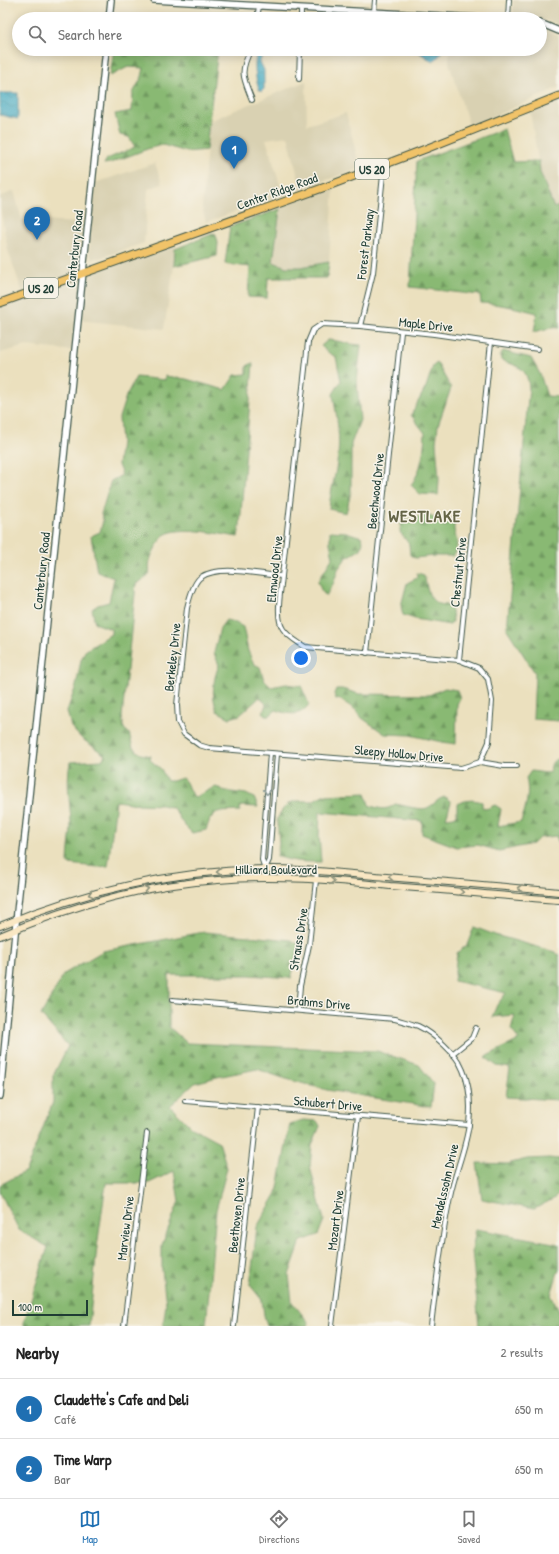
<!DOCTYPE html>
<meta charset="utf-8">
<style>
:root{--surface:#fff;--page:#f2f2f2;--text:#222;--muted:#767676;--line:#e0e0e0;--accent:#1f6fb2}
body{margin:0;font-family:"Patrick Hand",sans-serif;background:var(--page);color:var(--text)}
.scale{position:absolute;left:12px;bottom:10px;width:76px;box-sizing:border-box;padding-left:4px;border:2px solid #1f3d34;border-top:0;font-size:11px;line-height:14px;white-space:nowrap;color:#1f3d34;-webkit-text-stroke:3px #f7f3e8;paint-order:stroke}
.you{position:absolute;left:301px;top:658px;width:14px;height:14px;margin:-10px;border:3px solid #fff;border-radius:50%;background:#1a73e8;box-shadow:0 0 0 6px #1a73e833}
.badge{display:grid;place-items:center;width:26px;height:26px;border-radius:50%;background:var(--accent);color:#fff;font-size:13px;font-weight:700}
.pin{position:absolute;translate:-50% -33px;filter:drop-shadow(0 1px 2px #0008)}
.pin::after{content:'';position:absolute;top:21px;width:14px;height:12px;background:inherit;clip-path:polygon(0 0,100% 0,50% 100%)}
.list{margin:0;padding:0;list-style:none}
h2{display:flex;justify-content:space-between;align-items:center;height:52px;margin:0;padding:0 16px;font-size:17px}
h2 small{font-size:13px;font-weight:400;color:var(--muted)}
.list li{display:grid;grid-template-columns:26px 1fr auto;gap:12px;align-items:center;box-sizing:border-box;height:60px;padding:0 16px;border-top:1px solid var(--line)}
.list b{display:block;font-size:15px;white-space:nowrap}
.list p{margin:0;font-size:13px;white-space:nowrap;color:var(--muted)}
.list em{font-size:13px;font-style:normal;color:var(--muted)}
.icon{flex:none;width:22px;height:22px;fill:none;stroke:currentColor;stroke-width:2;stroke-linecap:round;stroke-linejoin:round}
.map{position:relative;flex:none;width:559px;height:1326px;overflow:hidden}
.search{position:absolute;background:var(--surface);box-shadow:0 2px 10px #0003;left:12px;right:12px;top:12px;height:44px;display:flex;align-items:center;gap:10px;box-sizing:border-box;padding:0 14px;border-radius:22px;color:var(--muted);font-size:15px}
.sheet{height:172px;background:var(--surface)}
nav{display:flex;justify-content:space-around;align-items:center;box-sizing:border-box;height:56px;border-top:1px solid var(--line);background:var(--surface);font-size:11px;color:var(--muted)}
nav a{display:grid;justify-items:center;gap:2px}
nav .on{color:var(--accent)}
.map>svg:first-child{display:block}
.built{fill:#d9d1b2}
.forest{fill:url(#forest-firs);stroke:#547b54}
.water{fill:url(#water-waves);stroke:#30727a}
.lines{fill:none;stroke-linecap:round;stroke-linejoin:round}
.minor-casing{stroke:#3e5549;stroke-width:6}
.tertiary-casing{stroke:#3e5549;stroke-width:8}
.secondary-casing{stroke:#3e5549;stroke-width:8}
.primary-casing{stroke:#3e5549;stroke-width:9}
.minor{stroke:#fff;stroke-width:4}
.tertiary{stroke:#fff;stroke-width:5.5}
.secondary{stroke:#f9e7c3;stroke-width:6}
.primary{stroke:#f1c369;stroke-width:7}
.oneway{stroke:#8f9e9a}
.oneway2{stroke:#8c927c}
.labels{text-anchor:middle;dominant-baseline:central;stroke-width:3;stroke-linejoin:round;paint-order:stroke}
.shield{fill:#f7f3e8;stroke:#60746a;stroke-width:1}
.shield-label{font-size:12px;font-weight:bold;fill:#1f3d34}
.street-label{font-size:13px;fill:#1f3d34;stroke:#f7f3e8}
.district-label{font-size:17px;font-weight:bold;letter-spacing:1px;fill:#656547;stroke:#f7f3e8}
</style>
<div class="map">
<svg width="559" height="1326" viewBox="0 0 559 1326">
<defs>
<pattern id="forest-firs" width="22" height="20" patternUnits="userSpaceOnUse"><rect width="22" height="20" fill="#89b973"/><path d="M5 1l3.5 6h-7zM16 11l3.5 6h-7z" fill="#6f985f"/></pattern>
<pattern id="water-waves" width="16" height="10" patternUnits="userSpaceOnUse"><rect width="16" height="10" fill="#41a8c1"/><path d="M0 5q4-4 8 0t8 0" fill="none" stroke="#368a9e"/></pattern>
</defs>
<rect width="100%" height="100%" fill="#f7f3e8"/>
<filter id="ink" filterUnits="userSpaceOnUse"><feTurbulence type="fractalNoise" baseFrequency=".025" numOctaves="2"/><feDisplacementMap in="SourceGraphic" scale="8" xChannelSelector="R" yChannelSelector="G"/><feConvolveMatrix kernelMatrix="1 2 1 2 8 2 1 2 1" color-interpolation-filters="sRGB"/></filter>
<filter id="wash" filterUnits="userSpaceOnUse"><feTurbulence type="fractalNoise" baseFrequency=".012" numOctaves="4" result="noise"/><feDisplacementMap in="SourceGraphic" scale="16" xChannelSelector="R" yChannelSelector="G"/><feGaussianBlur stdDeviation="0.9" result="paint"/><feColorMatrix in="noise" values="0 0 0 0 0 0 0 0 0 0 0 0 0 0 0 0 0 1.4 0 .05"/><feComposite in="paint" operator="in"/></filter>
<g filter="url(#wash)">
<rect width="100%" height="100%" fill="#ebe0be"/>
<!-- built -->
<g class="built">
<path d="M513,0h46v25l-10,-4 -33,-5 -3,-5z"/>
<path d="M540,29l14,4 5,3v51l-55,25 -35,13 -20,-62v-14h91z"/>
<path d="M306,81l1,44 39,-12 14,55 -59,21 -13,-53 -22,3 17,56 -77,27 -4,-14 7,-87z"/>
<path d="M559,99v107l-5,2 -14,-36 -10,-61z"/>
<path d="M155,163l7,21 -14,5 -4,54 -45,15h-7l-3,-4 6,-71z"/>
<path d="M334,187l-5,75 -28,5h-15l-13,-5 6,-55z"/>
<path d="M14,191l8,29 62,3v17l-4,32 -58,19 -14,-41 -8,-43v-10z"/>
<path d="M176,240l-2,26 -10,63 -86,-9 -4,31 -48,-5 -26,7v-50z"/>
</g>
<!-- forest -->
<g class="forest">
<path d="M114,49h104l-9,72 -3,29 -19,2 -24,-7 -13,3 -40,15 -6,1 3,-5 28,-12 -6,-10 -9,-2 -5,-21 17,-3 1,-18 9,-16 2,-9 -16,-1 -18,9z"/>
<path d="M504,129l9,33 26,-1 1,11 14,36 5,-2v122c-8,-1 -17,2 -25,4l3,-19c-19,-5 -37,-9 -56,-10l-1,-8 -70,-8 7,-126z"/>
<path d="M280,209l-7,53 13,5h15l28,-5 -2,16h-59l-1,20 -19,-1 2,-30 -25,-3 5,-37z"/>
<path d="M215,233l3,9 -1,14 -43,10 1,-17z"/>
<path d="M328,340c11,0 21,5 33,5l-4,37 3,38 -9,24v48l-5,21 -17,-4c1,-16 6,-31 8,-46 4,-24 0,-46 -4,-69l8,-13 -5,-24 -7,-4 -8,-7z"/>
<path d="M503,351l28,7 9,16 7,22 12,1v324l-26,-2 2,-46 -28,-44 22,-241c-2,-21 -10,-21 -28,-28l-1,-5z"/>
<path d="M253,363l-13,162 -2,12c-19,-3 -57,-12 -74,-2 -2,1 -12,19 -13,22 -6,18 7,14 -15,27l-14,133 2,12 5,4 4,15 8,6 10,2 -1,4 11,9 6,12h6l9,-3c7,5 5,14 13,19l20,-10 7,2 2,2 22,3 8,4 4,9 -18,-1v5l-23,1 -7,7 -4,11 -14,3 -8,-8 -11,-17 -11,-3 -24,-1 -22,-3 -8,65 -10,1 -30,-3c0,-14 3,-27 3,-41 -1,-23 -5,-38 -1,-61l32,-2 3,-5 -24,-17 -10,-11 -4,-16 9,-25 5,-26 4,-9 26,-17v-5l-16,-6 -3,-14 6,-4 11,-3 5,-24 -17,-6 -6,-36 9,-4 3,-11 -2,-7 10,-33 11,-6 -4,-10 3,-23 -2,-24 7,-22 10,-19 29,3v-4l21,3 39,11 10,-15 12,-1v-8z"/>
<path d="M437,363l14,25 -13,37 -2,18 3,36 -1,16 -18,-1 -9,-9c11,-15 13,-34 14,-52l-14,-18 15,-28 7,-21z"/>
<path d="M428,514l11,6 15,-1 1,3c-3,8 1,13 2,20 0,4 -1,8 -1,11l-3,3h-19l-19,2 -5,-3 -1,-11 -9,-12 1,-11 17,-4z"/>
<path d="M330,531l16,1 16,5 1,5 -2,7 -15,9 -8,11 -4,13 -8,14 -5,-6 -3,-9 15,-24 -3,-14z"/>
<path d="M417,573l7,2c4,15 4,30 23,30l5,6 1,10 -3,4 -35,-6 -12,-4 -2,-9 6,-23 10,-5z"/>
<path d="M226,620l8,2 9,5 5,24 6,13 6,3 4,13 7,7 15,-3 15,2 8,18c-9,14 -20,10 -33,6l-7,6h-4l-2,-3 3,-9 -6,-7 -20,18 -10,3 -13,-7c-6,-16 -4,-31 2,-46l-5,-12 6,-25z"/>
<path d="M445,688l12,2 3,8 -3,6 -1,40 -14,-2 -32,-7 -25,-1 -23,-16 -6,-8 -15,-10 -5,-1 -2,-5 2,-5h6l17,5 70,1z"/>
<path d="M559,759v84l-3,-7 -17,2 -6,6 -34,7 -21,-6 -21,2 -35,-13v-13l-102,-9 -1,23 2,27c-16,0 -29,0 -44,-6l2,-12 -2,-25 6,-10 6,-6 6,-2h17l11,-6 43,-2 3,12c9,4 19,6 26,-1 9,1 28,8 34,3 7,-4 8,-8 16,-10l6,5 -5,16 8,-1 3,-2v-11c8,-4 16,-5 25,-2v5l4,2 9,-4 6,4 -3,17 23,-4c5,-15 9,-29 5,-44l5,-7 15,2 4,-1c1,-7 1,-12 9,-13z"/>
<path d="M474,927l21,8 60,17 4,3v145l-53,-3 4,-29 -13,-2 -12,-9 34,-17 -8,-11 4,-14 -23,2 5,-12 9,-12 -52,-12 3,-28 10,-8z"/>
<path d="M204,932l87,8 9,5 -9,33 -41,-3h-81v52l18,16 190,8 42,14 15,19 -3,23 -104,-17 -44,-12 -26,-9 -40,8 -22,6 -25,23 21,21 28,15 8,26 -11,42 -10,116h-43l3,-22 -4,-34v-25l17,-44 -5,-30 -25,12h-43l-9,64 -8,79h-65v-4l24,-75 -29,-17 -19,-38v-7l26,-14 27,-69v-26l15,-30 -27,-31 23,-41 39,-23z"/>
<path d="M303,1120l14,1 3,5 -8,19 -2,22 14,53 -6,15 -17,6 -12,34 3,27 17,21 -1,3h-41l-3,-11 -2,-15 -12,-15 7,-58 20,-34 13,-69z"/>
<path d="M549,1158l10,1v35l-4,4 -21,11 -52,-10 -5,-36 30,1 20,-5z"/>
<path d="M476,1229l83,15v24l-8,27 8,15v16h-80l-7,-76z"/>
</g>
<!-- water -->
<g class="water">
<path d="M258,49h6l-4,13 4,8v19l-3,3 -2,-2c-4,-13 -6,-28 -1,-41z"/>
<path d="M414,49h28l-2,6 -7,7z"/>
<path d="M0,93h18v26l-18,-4z"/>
</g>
</g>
<g filter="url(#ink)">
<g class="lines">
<!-- minor casing -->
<g class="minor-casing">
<g id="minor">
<path d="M374,12l1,-12"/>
<path d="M257,19l2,-13"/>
<path d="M301,19v-10"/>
<path d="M508,19l1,-19"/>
<path d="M251,49c-12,24 -8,28 1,51"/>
<path d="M299,79l1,-30"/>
<path d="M360,326l13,-53 11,-108"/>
<path d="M282,576c-22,-1 -62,-12 -81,1 -8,5 -12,23 -14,31l-10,97 1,17 6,12 15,11 10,3 252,20 19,-6 24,4h13"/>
<path d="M367,653l34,-321"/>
<path d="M459,660l32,-318"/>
<path d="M480,762l9,-20 3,-41 -4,-22 -9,-11 -20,-8 -154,-13c-7,-5 -17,-10 -22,-18 -8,-11 -2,-40 -1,-53l26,-234 5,-12 9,-6 38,2 74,8 104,15"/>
<path d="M265,869l4,-9 8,-106"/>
<path d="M264,878l1,-9 -3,-9 8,-107"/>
<path d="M172,1000l223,19c7,2 15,4 23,7 15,7 39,28 45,44 7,16 8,36 6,54 -3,24 -14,48 -19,73 -9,43 -14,86 -19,129"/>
<path d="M298,1010l2,-24 9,-41 8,-74"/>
<path d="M452,1054l20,-16 4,-10"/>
<path d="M185,1101l284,24"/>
<path d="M124,1326l23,-193"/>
<path d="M234,1326l24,-219"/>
<path d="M332,1326l26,-210"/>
</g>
</g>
<!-- tertiary casing -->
<g class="tertiary-casing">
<g id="tertiary">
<path d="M154,0l343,19"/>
<path d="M109,19l2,-19"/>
<path d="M540,23l19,8"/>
<path d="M0,1096l17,-184 89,-863"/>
</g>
</g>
<!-- secondary casing -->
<g class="secondary-casing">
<g id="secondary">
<path d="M0,926c84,-35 172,-55 264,-57 37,-1 74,4 111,7 62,5 123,10 184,16"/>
<path d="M0,936c70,-30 142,-51 218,-56 58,-5 115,0 172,6 57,4 113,10 169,14"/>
</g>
</g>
<!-- primary casing -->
<g class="primary-casing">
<path id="primary" d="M0,303l328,-117 100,-38 131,-52"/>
</g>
<!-- minor -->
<use href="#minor" class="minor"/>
<!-- tertiary -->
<use href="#tertiary" class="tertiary"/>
<!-- secondary -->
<use href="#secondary" class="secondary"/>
<!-- primary -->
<use href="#primary" class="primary"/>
</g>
<!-- one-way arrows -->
<defs><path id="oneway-chevron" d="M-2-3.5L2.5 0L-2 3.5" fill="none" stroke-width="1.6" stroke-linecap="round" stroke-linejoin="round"/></defs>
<use class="oneway" href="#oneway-chevron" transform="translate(267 792) rotate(94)"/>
<g class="oneway2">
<use href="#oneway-chevron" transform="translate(219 872) rotate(176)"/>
<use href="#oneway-chevron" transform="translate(391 877) rotate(-175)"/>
<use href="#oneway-chevron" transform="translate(332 881) rotate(5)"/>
<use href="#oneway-chevron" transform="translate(520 888) rotate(-175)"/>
<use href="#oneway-chevron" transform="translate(146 889) rotate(-11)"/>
<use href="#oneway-chevron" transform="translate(461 892) rotate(5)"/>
<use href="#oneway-chevron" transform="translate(91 894) rotate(165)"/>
</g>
</g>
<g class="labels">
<!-- shield labels -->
<g class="shield">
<rect x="355" y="159" width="34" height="20" rx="3"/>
<rect x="24" y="278" width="34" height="20" rx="3"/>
</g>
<g class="shield-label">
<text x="372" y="169">US 20</text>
<text x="41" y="288">US 20</text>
</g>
<!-- street labels -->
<g class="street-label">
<text transform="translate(277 191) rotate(-20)">Center Ridge Road</text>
<text transform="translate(365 244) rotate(-83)">Forest Parkway</text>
<text transform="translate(74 249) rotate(-84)">Canterbury Road</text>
<text transform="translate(426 324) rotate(6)">Maple Drive</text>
<text transform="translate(375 491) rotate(-84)">Beechwood Drive</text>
<text transform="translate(274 569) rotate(-84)">Elmwood Drive</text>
<text transform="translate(41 571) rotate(-84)">Canterbury Road</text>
<text transform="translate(458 572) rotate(-84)">Chestnut Drive</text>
<text transform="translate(172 657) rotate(-84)">Berkeley Drive</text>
<text transform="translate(399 753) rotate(5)">Sleepy Hollow Drive</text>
<text x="276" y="869">Hilliard Boulevard</text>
<text transform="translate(298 939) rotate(-81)">Strauss Drive</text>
<text transform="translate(319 1002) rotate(5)">Brahms Drive</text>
<text transform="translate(328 1103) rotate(5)">Schubert Drive</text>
<text transform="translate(444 1186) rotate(-77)">Mendelssohn Drive</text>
<text transform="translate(236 1215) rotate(-84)">Beethoven Drive</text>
<text transform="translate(335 1220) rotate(-83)">Mozart Drive</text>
<text transform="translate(125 1228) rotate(-83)">Marview Drive</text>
</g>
<!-- district labels -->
<g class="district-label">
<text x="425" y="515">WESTLAKE</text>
</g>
</g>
</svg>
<div class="scale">100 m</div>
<div class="you"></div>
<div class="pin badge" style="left:234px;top:169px">1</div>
<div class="pin badge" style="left:37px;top:240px">2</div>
<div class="search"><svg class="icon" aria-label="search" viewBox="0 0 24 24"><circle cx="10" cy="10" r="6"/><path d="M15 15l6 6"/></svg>Search here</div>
</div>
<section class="sheet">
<h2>Nearby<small>2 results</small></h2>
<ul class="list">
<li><span class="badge">1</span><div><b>Claudette's Cafe and Deli</b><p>Café</p></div><em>650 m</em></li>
<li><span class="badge">2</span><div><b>Time Warp</b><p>Bar</p></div><em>650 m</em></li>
</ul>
</section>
<nav>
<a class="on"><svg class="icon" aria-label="map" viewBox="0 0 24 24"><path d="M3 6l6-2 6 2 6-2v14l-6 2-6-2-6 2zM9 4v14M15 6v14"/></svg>Map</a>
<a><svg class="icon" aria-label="directions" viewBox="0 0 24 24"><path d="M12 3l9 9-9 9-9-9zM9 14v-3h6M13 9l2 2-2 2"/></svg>Directions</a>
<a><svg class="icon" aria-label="saved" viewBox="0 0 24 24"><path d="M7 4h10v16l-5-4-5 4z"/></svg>Saved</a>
</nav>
